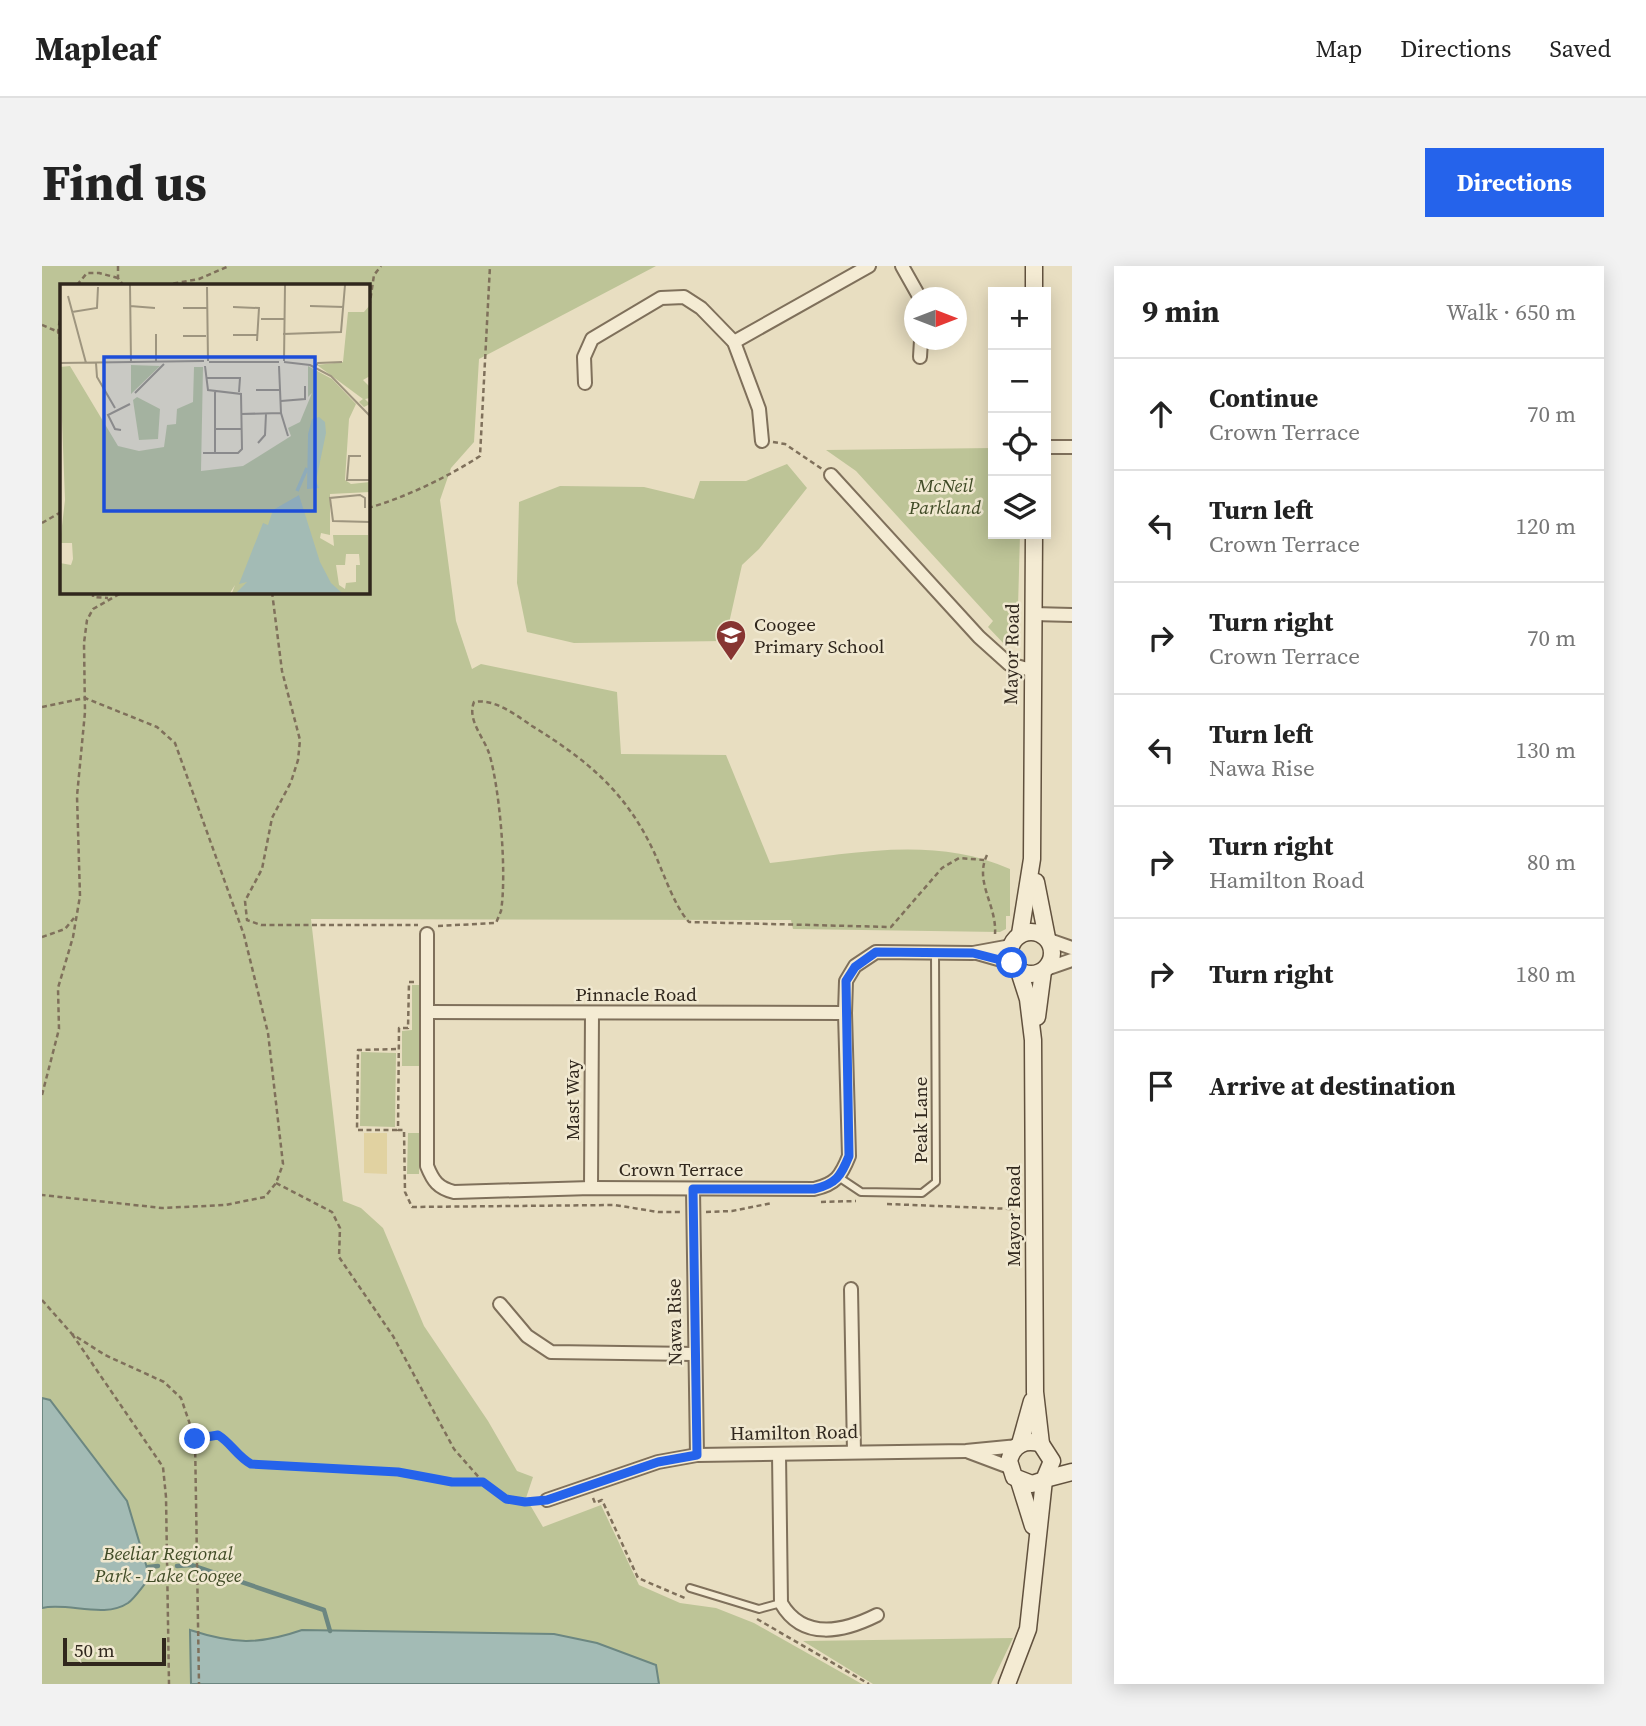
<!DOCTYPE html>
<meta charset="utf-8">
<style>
:root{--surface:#fff;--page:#f2f2f2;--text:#222;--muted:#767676;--line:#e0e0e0;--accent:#2563eb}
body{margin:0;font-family:"Source Serif 4",serif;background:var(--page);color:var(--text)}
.controls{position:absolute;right:21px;top:21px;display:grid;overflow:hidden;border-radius:0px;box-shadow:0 4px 18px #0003}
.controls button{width:63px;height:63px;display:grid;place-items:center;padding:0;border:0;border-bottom:2px solid var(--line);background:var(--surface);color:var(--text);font:35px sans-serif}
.compass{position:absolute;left:862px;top:21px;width:63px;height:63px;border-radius:50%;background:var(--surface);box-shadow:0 4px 18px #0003;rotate:90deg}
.scale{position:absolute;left:21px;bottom:18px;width:103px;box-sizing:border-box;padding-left:7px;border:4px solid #30271d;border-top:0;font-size:19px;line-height:24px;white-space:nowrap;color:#30271d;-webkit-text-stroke:5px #f0e8d0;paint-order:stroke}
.stop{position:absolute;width:21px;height:21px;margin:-16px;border:5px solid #2563eb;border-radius:50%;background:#fff}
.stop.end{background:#2563eb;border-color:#fff;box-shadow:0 2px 7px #0008}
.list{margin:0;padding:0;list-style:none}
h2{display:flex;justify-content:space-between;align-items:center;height:91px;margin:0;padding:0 28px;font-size:30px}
h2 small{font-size:23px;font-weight:400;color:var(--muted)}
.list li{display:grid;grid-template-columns:46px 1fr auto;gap:21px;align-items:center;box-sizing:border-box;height:112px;padding:0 28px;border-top:2px solid var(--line)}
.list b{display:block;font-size:26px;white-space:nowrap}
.list p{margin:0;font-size:23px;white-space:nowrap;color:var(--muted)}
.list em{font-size:23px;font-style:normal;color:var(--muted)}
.icon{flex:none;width:38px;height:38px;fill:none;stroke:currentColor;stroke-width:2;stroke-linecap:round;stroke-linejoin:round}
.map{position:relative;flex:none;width:1030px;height:1418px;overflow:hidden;border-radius:0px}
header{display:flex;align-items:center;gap:42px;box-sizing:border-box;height:98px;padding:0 35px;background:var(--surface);border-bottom:2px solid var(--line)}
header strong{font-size:33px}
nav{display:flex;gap:38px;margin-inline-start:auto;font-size:24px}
.intro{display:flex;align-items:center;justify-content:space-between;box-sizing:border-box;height:168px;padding:0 42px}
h1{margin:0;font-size:49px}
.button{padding:18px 32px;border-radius:0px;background:var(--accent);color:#fff;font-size:24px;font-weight:700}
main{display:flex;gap:42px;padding:0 42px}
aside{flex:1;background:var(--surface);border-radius:0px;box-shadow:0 4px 18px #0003}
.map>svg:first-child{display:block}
.green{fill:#bdc497;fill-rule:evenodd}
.sand{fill:#e1d2a1}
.water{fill:#a3bbb5;stroke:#6c8781;stroke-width:2}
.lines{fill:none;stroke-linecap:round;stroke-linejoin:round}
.stream{stroke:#6c8781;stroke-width:4.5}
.service-casing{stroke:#7f705b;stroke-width:10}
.minor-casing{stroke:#7f705b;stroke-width:16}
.secondary-casing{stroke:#61513e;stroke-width:19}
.path{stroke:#7f705b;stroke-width:2.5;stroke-dasharray:5 3.5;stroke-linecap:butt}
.service{stroke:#f4ebd3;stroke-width:6}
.minor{stroke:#f4ebd3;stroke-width:12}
.secondary{stroke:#f4ebd3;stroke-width:16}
.route{stroke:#2563eb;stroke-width:9}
.labels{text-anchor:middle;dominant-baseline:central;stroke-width:5;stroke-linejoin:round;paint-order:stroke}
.park-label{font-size:19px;font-style:italic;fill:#404b26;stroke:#f0e8d0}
.poi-label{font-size:19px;fill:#30271d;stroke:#f0e8d0;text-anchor:start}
.street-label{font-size:19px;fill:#30271d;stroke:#f0e8d0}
.inset-river{fill:none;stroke:#a3bbb5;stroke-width:3.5}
.inset-road{fill:none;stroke:#9e957f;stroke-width:2}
.view{fill:#1d4ed8;fill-opacity:0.15;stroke:#1d4ed8;stroke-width:3.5}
.inset-edge{fill:none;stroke:#30271d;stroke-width:3.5}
</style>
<header>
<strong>Mapleaf</strong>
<nav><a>Map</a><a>Directions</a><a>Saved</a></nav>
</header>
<div class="intro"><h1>Find us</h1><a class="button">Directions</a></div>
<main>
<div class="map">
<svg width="1030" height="1418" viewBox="0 0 1030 1418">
<rect width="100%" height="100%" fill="#e8dec1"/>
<!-- green -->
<g class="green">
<path d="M0,0h614l-177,93 -5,83 -23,26 -11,32 16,121 16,48 9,-5 136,28 4,62 105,1 44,108c81,-9 163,-28 240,6v47h-4v13l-6,3 -207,-3 -2,-9 -480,-1 32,282 18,7 22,20 41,98 64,95 29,50 16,6 -7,21 17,29 58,-22 38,80 41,18 36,5 38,15 108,61h-820zM19,19h307v307h-307z"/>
<path d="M951,182v86h27l-3,110 -11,2 -18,-19 5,-6 -137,-150 -30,-21z"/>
<path d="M745,198l20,24 -48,61 -17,16 -17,76 -151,2 -47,-11 -10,-49 2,-81 41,-16 84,1 50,12 6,-18h46z"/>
<path d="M370,719h7v81h-17v-35l10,-1z"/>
<path d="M319,786l35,1 -1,74 -35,-1z"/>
<path d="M366,867h12l-1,41h-12z"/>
<path d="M971,1372l-22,46h-118l-70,-43z"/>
</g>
<!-- sand -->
<path class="sand" d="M322,867h23v41l-23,-1z"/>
<!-- water -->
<g class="water">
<path d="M0,1132l8,2 77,101 23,77c-7,7 -14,19 -22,25 -24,16 -60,-1 -86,5z"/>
<path d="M148,1364c43,14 69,15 112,0l252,4 43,9 59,22 3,19h-468z"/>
</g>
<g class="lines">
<!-- stream -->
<g class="stream">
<path d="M135,1300l14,-1 133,45 6,21"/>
<path d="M106,1301l10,-1"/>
</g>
<!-- service casing -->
<g class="service-casing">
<g id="service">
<path d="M798,912l21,14 61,1 14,-11 -1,-229"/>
<path d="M648,1322l69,21 22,-6"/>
</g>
</g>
<!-- minor casing -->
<g class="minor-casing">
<g id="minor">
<path d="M860,0l18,32"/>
<path d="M692,76l135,-76"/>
<path d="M878,91l1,-17"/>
<path d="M543,117l-1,-26 8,-18 69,-41 23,-1 17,11 33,34 25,67 3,32"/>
<path d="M1004,181h26"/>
<path d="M789,209l148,162 30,27 22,6"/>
<path d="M991,348l39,1"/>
<path d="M385,668v232c6,15 11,22 27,26l137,-4 223,1c22,-5 27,-13 35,-33l-4,-143 1,-32 9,-15 21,-14 97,1 38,-7"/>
<path d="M1007,674l23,8"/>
<path d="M935,687l35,10"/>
<path d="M1004,703l26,-9"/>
<path d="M385,746l418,1"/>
<path d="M549,922l1,-175"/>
<path d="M651,923l4,266"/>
<path d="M809,1023l3,163"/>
<path d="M458,1038l27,32 24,16 143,2"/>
<path d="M927,1186l40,15"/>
<path d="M737,1188l2,149c22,38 62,29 96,12"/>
<path d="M505,1234l111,-38 39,-7 269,-4 52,-5"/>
</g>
</g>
<!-- secondary casing -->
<g class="secondary-casing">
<g id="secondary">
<path d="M992,0v26"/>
<path d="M994,616l11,56"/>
<circle cx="989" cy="687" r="21"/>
<path d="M978,668l12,-75 2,-325"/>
<path d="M977,705l9,28 5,41 2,352 6,52"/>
<path d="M995,751l6,-46"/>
<path d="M978,1178l12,-43"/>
<path d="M1003,1213l27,-7"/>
<path d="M977,1215l14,45"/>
<path d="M965,1418l21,-55 16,-149 8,-19 -11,-17c-15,-5 -28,0 -32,17l5,16 18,7 12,-4"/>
</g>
</g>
<!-- path -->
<g class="path">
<path d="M76,0v12l5,7"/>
<path d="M35,19l10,-12h12l19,5"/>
<path d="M123,19l34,-6 30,-13"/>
<path d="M19,46l-3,20 3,10"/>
<path d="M326,49l6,-40 7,-9"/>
<path d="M0,59l19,8"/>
<path d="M731,176l12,2 37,25"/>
<path d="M326,242c36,-10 80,-31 112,-52l10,-190"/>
<path d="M0,257l19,-11"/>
<path d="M51,326v5l15,1"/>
<path d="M230,326l10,79 18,69 -2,20 -7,22 -19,36 -10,51 -17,32 2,19 14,5h157"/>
<path d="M0,441l43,-9 72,29 18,16 69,192 24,98 15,131 -7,19 -11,14 -40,8 -63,3 -120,-13"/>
<path d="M945,589c-13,27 10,50 8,79"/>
<path d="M396,660l58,-3 5,-12c6,-37 -1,-122 -12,-158 -6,-17 -22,-33 -15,-51 20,-4 42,13 58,24 55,34 93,65 121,124 10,21 21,56 36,72l202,5 51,-59 17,-10 25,2"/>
<path d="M0,671l23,-8 9,-11"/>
<path d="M372,716h-5l-1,46h-9l-1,102h6l1,62 7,15 203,-2 43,7h24"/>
<path d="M0,829l17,-66 -1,-41 15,-51 7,-41 -3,-100 8,-84 -1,-69 3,-23 6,-11 30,-17"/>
<path d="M355,864h-40l1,-80 41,-1"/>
<path d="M234,917l56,29 8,16 -1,29 54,79 61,113 29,33"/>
<path d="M779,936l35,-1"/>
<path d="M845,938l126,5v18l7,-1"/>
<path d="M664,946l26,-1 40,-8"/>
<path d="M0,1034l30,34 33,21 59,27 17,16 14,41 4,245"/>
<path d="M30,1068l91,133 3,30 3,187"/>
<path d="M154,1173l22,-4c13,9 19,21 33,29l147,8 54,10h31l23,17 27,2"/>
<path d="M551,1232l2,5 7,-3 36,78 49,21"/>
<path d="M715,1353l112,65"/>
</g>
<!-- service -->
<use href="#service" class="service"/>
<!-- minor -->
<use href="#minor" class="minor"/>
<!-- secondary -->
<use href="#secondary" class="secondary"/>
</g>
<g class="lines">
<!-- route -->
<path class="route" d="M153,1173l23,-4c13,8 19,21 33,29l147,8 54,10h31l23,17 19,3 22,-2 111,-38 39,-7 -4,-266h121c22,-5 27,-13 35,-33l-3,-175 9,-14 21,-15 97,1 39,10"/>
</g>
<!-- icons -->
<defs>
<g id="school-pin" transform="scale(1.575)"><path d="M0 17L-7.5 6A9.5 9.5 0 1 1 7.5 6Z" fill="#873532" stroke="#f0e8d0"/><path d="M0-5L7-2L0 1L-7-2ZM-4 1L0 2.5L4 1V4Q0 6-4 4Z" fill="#fff"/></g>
</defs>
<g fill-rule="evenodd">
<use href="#school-pin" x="689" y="369"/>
</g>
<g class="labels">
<!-- park labels -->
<g class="park-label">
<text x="903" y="219">McNeil<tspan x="903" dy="22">Parkland</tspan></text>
<text x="126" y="1287">Beeliar Regional<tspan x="126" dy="22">Park - Lake Coogee</tspan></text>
</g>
<!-- poi labels -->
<g class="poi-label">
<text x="712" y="358">Coogee<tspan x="712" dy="22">Primary School</tspan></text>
</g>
<!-- street labels -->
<g class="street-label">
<text transform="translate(969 388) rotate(-89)">Mayor Road</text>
<text x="594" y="728">Pinnacle Road</text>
<text transform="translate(530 834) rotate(-90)">Mast Way</text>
<text transform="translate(878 854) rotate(-90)">Peak Lane</text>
<text x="639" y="903">Crown Terrace</text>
<text transform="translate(971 950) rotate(-90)">Mayor Road</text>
<text transform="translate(632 1056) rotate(-91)">Nawa Rise</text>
<text transform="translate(752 1166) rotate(-1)">Hamilton Road</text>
</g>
</g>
<!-- overview -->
<g transform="translate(18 18)">
<rect width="310" height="310" fill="#e8dec1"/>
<path d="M310,21v71l-7,4 7,7v11l-5,1 5,5 -6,3 -5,-5 4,-3 -46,-34 26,-3 5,-50h16zM71,81l29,1 -29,28zM10,82l48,80 21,5 25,-4 3,-22 9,-1 1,-15 16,-7 1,-35h9l-2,104 42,-5 48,-30 -3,-8 12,-6 12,-29 -4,4v-31l24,13 24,25 -7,15 -4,61 6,4 19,-2v10l-40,2v41l-9,-2 -1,5 14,8 -1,-11h35l2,58h-138l3,-8 -5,8h-170v-30l11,2 2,-6 -1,-16h-12l5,-43 -5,-133zM286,270h13l1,11h-4v17l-10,1 -1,6 -6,-4 -3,-20h9zM77,113l23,12 -2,30 -19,1 -6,-40z" fill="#bdc497" fill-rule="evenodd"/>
<path d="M259,133l6,5 1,11 -10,48 3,7 -12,1 1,-55 4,-15zM239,211l21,67 11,21 11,10h-106l11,-11 -8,2 24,-61 5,2 5,-15z" fill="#a3bbb5"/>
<path class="inset-river" d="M237,207l10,-23"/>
<path class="inset-road" d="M70,1l1,78M147,3l1,74M8,12l18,67M70,22l25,2M250,22l34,1M173,23l26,1 -2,33M123,24h24M12,28l25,-4 1,-21M201,35h23M223,50l58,-2 4,-47M173,51h24M123,52h23M96,77v-27M224,77l1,-76M149,78h70M224,78l26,3 21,11 39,40M0,79l144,-2M36,79l1,14 18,31M219,82l2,47 7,23M255,83l3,-4 24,-1M146,94h34l-1,14M196,106h24M75,109l29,-29M221,117l24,-2v-13M181,130l40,-1M155,145h26M61,146l-6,-1 -7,-14 22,-11M198,159l7,-8 1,-21M143,169h35l4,-4 -1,-55 -33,-4 -3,-24M155,169v-62M301,172h-12l-2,24h23M0,210v30M305,224v-10l-5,-3 -30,3 3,23 37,1"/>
<path class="view" d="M44,73h211v154h-211z"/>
<rect width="310" height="310" class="inset-edge"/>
</g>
</svg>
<div class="controls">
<button>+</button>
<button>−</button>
<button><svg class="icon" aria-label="locate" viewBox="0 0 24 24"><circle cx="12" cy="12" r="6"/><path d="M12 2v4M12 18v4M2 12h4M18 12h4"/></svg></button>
<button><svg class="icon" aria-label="layers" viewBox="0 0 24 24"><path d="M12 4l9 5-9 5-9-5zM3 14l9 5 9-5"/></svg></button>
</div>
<svg class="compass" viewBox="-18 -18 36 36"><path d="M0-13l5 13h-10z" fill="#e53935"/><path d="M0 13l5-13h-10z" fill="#767676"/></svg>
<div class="scale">50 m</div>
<div class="stop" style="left:970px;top:697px"></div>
<div class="stop end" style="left:153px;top:1173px"></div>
</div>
<aside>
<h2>9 min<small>Walk · 650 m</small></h2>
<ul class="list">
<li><svg class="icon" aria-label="ahead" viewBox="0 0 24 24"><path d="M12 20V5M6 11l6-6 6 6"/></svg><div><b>Continue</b><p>Crown Terrace</p></div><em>70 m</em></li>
<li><svg class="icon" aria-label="left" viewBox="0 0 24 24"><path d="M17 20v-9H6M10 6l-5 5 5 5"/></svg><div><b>Turn left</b><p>Crown Terrace</p></div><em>120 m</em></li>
<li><svg class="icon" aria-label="right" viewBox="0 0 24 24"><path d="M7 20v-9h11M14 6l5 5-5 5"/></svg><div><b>Turn right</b><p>Crown Terrace</p></div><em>70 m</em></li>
<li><svg class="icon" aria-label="left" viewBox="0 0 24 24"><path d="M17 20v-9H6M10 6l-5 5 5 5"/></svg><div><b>Turn left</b><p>Nawa Rise</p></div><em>130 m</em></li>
<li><svg class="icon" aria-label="right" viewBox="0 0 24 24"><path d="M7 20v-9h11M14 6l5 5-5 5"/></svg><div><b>Turn right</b><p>Hamilton Road</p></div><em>80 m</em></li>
<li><svg class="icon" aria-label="right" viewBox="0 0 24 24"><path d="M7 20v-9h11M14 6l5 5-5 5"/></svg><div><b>Turn right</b></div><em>180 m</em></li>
<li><svg class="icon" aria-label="arrive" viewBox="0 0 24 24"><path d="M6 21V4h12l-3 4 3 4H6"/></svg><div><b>Arrive at destination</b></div></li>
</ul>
</aside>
</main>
